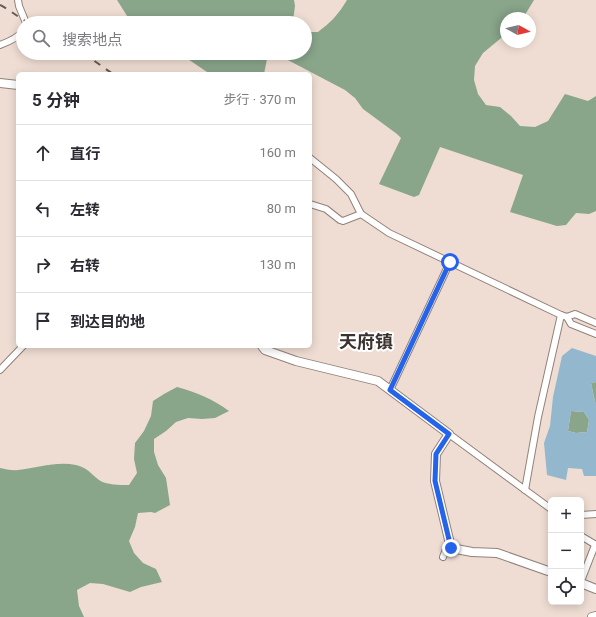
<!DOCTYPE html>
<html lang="zh">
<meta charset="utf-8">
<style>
:root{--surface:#fff;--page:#f2f2f3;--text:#2b2b33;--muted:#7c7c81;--line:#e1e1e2}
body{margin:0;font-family:Roboto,"Noto Sans SC",sans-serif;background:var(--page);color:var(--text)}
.controls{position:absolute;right:12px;bottom:12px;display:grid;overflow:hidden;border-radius:6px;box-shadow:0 2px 10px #0003}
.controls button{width:36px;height:36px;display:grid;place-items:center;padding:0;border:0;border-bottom:1px solid var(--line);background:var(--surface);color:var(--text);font:20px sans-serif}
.compass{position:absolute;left:500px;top:12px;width:36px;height:36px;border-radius:50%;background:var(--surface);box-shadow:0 2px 10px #0003;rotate:98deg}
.stop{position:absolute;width:12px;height:12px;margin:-9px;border:3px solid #2563eb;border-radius:50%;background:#fff}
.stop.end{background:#2563eb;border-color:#fff;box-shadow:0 1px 4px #0008}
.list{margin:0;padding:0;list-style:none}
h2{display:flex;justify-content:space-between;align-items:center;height:52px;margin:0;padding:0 16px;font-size:17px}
h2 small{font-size:13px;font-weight:400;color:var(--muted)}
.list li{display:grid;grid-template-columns:26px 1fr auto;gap:12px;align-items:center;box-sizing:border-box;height:56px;padding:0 16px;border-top:1px solid var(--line)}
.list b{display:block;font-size:15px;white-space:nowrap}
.list em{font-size:13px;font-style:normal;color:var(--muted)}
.icon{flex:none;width:22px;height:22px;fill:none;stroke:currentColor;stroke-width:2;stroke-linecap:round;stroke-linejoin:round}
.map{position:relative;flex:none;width:596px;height:617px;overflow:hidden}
.search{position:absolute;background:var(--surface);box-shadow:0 2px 10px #0003;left:16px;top:16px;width:296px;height:44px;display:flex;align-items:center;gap:10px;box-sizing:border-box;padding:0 14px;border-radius:22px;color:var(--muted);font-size:15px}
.panel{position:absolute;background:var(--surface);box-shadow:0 2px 10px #0003;left:16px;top:72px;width:296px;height:276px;border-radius:6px}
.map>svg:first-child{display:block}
.forest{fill:#89a58a}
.water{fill:#93b7cc;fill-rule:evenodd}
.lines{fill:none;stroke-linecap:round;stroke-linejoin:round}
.minor-casing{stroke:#92827a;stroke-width:8}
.tertiary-casing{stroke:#92827a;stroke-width:10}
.minor{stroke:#fff;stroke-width:6}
.tertiary{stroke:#fff;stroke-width:8}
.rail{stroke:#655c56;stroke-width:2;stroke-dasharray:7 7;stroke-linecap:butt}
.route{stroke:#2563eb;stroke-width:5}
.labels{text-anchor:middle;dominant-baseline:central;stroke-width:4;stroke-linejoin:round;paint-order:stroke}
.district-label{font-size:18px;font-weight:bold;fill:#3a332f;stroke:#fff}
</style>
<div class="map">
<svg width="596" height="617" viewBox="0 0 596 617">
<rect width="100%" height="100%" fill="#efddd3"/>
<!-- forest -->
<g class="forest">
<path d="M117,0h177l1,6 -2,15 2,2h-161l-5,-4z"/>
<path d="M347,0h187l-11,18h-17v16l-23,19 -8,13 -1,14 4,14 8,11 14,2 11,9 9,10 15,1 13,-6 17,-27 23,7 8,-5v115l-7,3 -13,-1 -10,12 -9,1 -47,-14 13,-37 -83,-28 -21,48 -5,2 -35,-13 22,-46 -4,-4 -34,-25 -8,-11 -10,-8 -61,-32 -5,-2 -12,3 -3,15h-54l-31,-21h126v-21h13c13,-10 20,-17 29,-32z"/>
<path d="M596,382v20h-1l-4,-19z"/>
<path d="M177,387c19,5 36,12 52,24l-14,7 -13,1 -14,-1 -12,4 -10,9 -12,8v13l4,13 8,13 4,27 -15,8 -4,-1 -13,1 -3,14 -6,14 5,12 9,10 13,6 6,13 -21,5 -11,5 -27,-8 -13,-1 -13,7 2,16 5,11h-84v-149c6,1 12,3 18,2 20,-2 38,-9 58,-5 12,3 14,8 23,15 7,5 21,5 30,5l8,-12 -3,-14 1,-16 9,-12 7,-15 2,-15 11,-7z"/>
<path d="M571,411l13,1 5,8 -2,12 -11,1 -8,-2z"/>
</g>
<!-- water -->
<path class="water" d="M572,348l24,8v26l-5,1 4,19h1v74h-12l-2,-7 -14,-1 -2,12 -19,-5 -3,-32 6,-17 3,-29 9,-41zM571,411l13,1 5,8 -2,12 -11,1 -8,-2z"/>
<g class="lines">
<!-- minor casing -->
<g class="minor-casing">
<g id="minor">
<path d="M18,0l1,6 7,17"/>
<path d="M0,45c8,-3 18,-7 23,-14"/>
<path d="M310,158l26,21 15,15 10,20"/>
<path d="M310,204l16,5 14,11 3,1 18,-7 28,19 172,82 6,2 8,-3 21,9"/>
<path d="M567,317l4,7 25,10"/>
<path d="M0,370l23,-24"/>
<path d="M390,390l60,-128"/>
<path d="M449,434l102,75"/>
<path d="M525,490l13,-73 23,-102"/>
<path d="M581,515l15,-1"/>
<path d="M581,536l15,9"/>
<path d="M443,557l7,-17"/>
<path d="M581,581l14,-36"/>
</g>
</g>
<!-- tertiary casing -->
<g class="tertiary-casing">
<g id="tertiary">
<path d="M0,83l18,2"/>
<path d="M262,346l3,4 31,11 82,20 71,53 -13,20 -1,27 16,67 21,4 25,1 54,19"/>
<path d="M581,583l15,6"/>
<path d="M592,617l4,-1"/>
</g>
</g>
<!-- minor -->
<use href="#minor" class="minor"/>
<!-- tertiary -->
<use href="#tertiary" class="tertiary"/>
<!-- rail -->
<g class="rail">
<path d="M0,5c10,5 19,13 29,18"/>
<path d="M83,53l30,21"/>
</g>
</g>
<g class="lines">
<!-- route -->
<path class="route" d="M450,262l-60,128 59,44 -13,20 -1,27 16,67"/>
</g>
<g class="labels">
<!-- district labels -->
<g class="district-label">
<text x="366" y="341">天府镇</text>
</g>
</g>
</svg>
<div class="controls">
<button>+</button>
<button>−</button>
<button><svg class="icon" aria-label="locate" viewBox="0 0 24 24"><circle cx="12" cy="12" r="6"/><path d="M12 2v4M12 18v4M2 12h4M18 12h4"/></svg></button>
</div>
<svg class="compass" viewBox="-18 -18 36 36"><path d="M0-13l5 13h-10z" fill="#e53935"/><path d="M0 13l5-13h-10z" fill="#7c7c81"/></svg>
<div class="stop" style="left:450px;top:262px"></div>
<div class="stop end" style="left:451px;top:548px"></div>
<div class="search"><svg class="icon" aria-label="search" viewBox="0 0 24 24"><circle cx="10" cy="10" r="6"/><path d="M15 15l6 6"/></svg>搜索地点</div>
<section class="panel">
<h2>5 分钟<small>步行 · 370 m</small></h2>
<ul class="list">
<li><svg class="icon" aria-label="ahead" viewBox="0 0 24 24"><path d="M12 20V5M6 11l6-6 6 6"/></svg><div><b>直行</b></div><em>160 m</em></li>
<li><svg class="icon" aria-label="left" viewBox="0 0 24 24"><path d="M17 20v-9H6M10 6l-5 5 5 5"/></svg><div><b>左转</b></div><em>80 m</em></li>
<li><svg class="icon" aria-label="right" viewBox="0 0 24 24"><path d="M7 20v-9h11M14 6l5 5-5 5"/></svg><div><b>右转</b></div><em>130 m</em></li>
<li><svg class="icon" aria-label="arrive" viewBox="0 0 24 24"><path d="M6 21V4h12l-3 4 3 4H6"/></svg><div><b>到达目的地</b></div></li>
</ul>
</section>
</div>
